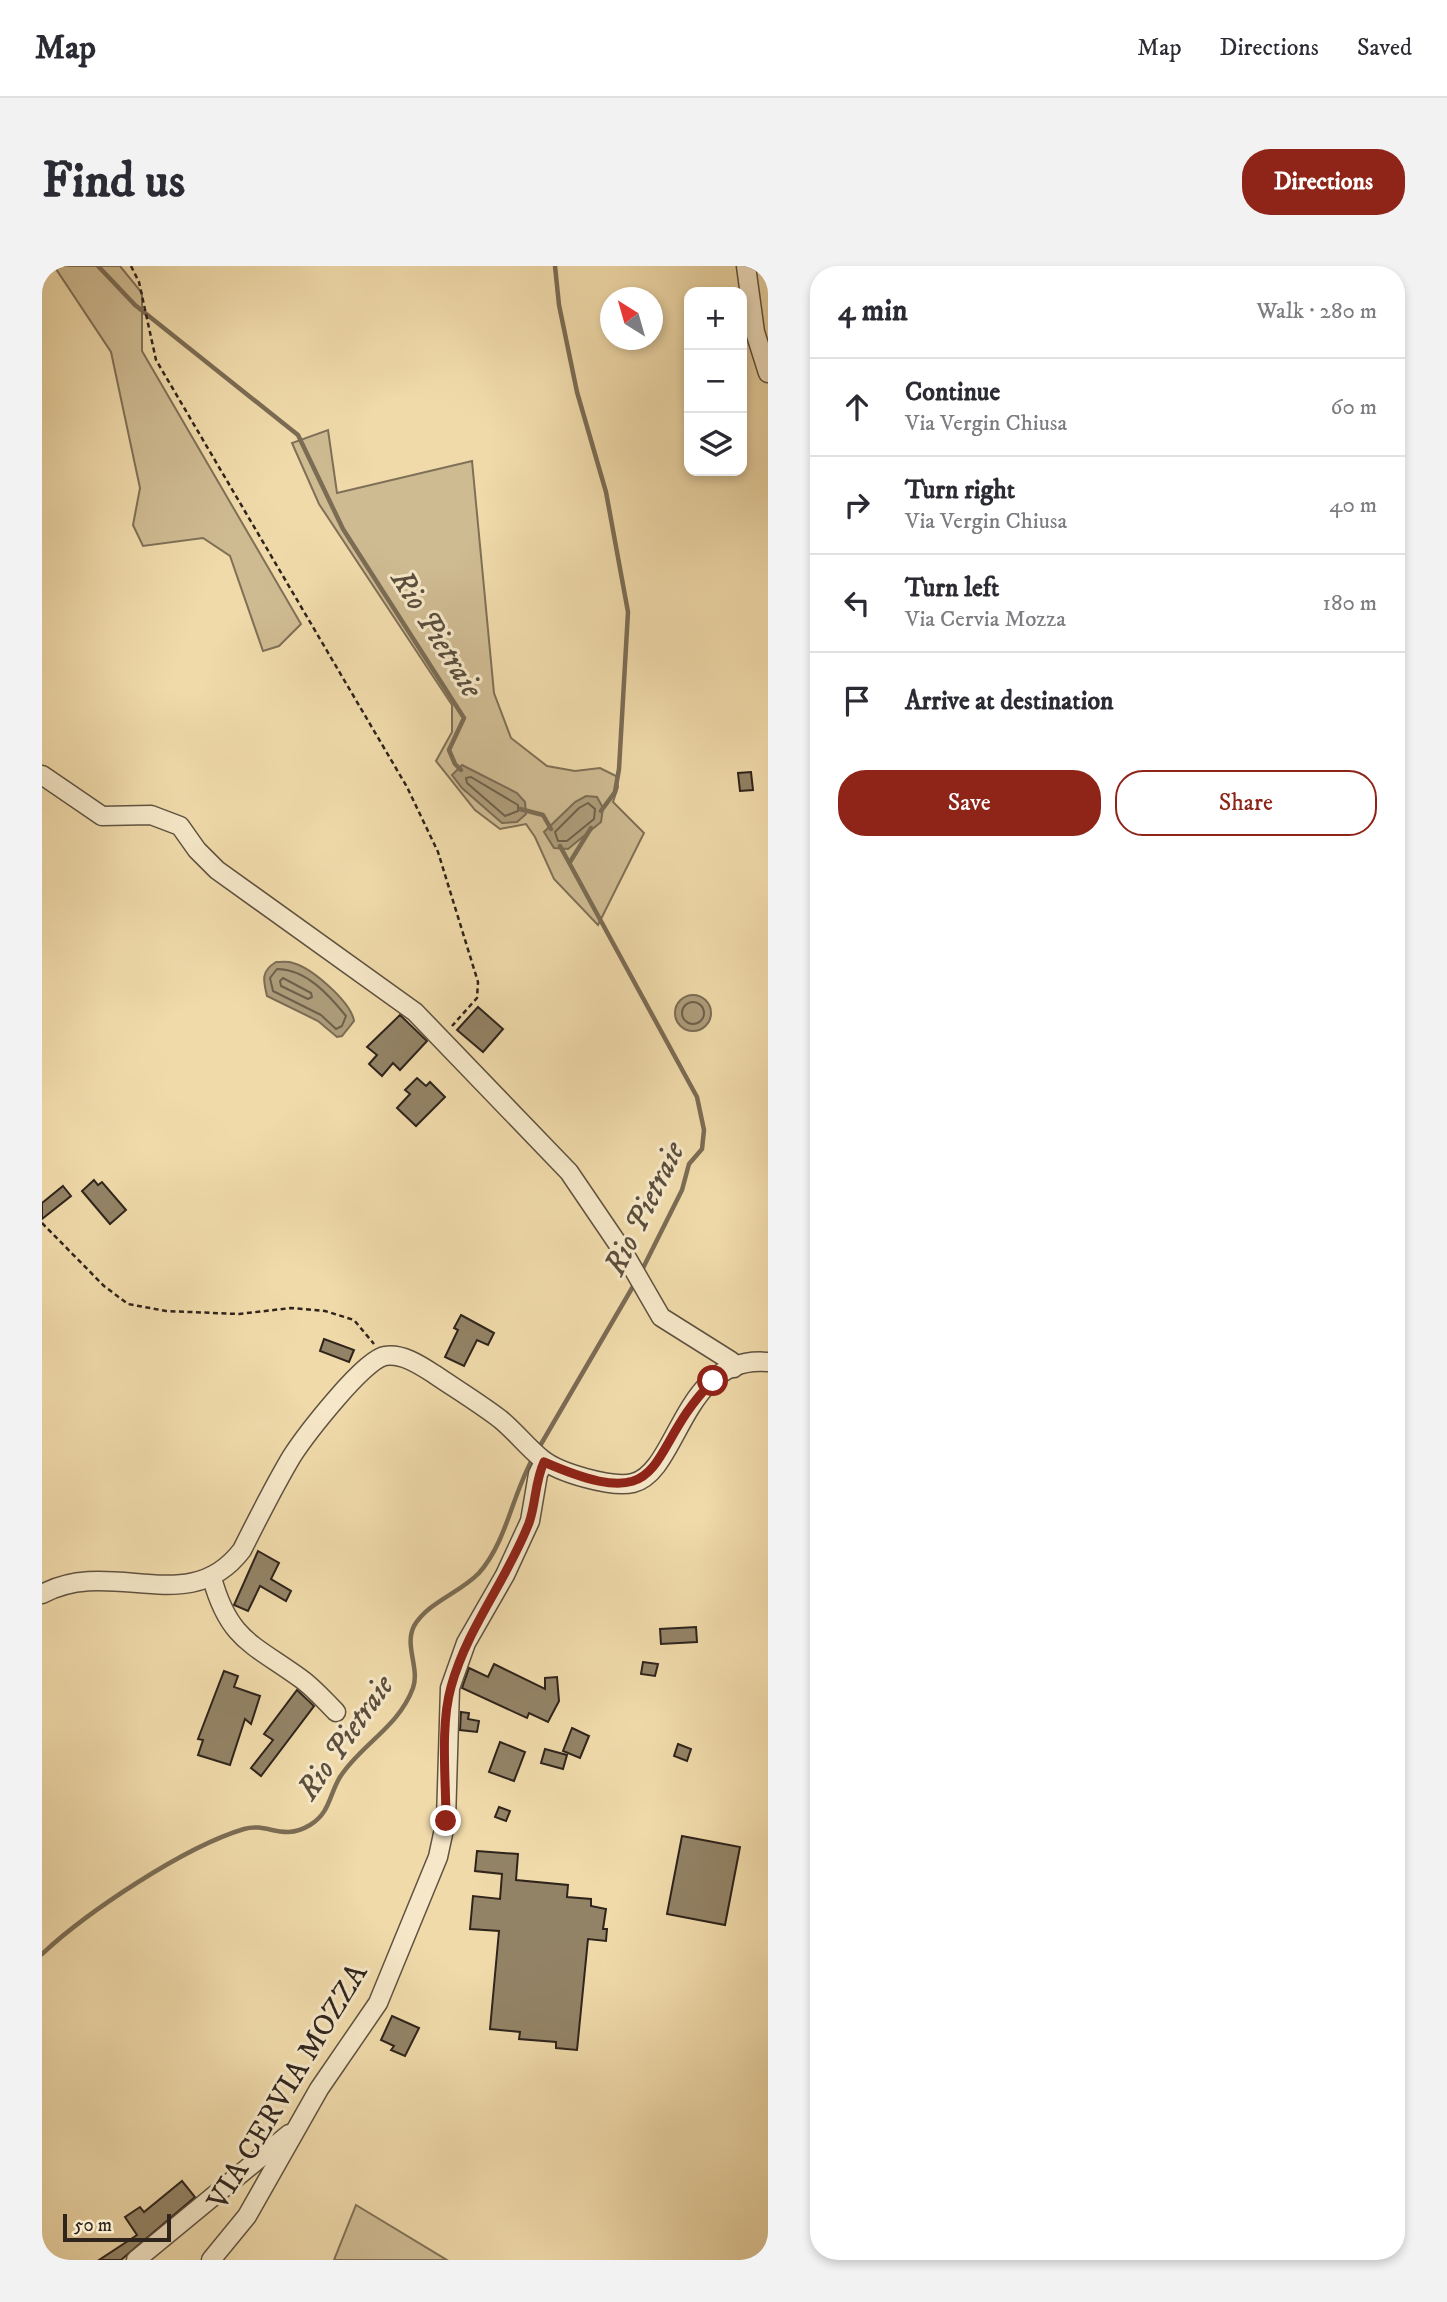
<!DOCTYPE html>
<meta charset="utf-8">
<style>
:root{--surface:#fff;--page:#f2f2f3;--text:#2b2b33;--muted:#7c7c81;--line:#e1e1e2;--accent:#8f2418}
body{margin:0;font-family:"IM FELL DW Pica",serif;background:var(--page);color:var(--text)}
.controls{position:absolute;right:21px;top:21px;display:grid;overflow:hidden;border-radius:14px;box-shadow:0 4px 10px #0003}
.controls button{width:63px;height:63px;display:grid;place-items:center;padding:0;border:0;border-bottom:2px solid var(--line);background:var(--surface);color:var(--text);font:35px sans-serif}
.compass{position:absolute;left:558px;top:21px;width:63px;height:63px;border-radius:50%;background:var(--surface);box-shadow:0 4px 10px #0003;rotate:323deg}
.scale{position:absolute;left:21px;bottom:18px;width:108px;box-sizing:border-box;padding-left:7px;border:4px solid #2f241c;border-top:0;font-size:19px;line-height:24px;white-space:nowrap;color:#2f241c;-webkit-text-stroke:5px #f5e7c8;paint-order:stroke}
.stop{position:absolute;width:21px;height:21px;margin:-16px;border:5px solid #8f2418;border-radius:50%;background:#fff}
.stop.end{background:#8f2418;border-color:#fff;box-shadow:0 2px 7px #0008}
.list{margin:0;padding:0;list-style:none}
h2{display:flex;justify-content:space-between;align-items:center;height:91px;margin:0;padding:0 28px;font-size:30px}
h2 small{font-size:23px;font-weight:400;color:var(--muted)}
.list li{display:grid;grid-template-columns:46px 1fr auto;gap:21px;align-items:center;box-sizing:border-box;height:98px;padding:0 28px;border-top:2px solid var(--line)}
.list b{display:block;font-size:26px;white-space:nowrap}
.list p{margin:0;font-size:23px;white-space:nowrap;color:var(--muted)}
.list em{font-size:23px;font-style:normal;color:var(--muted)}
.actions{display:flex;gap:14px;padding:21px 28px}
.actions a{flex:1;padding:16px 0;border:2px solid var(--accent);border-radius:28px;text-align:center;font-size:24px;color:var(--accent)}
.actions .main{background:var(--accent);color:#fff}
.icon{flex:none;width:38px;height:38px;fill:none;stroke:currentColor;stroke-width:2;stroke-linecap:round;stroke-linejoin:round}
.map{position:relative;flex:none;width:726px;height:1994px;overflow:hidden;border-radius:28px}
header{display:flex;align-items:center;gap:42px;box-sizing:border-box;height:98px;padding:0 35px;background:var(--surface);border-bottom:2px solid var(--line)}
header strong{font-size:33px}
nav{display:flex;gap:38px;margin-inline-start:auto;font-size:24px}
.intro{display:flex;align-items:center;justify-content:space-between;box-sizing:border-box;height:168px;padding:0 42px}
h1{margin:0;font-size:49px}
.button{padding:18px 32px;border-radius:28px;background:var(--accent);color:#fff;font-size:24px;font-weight:700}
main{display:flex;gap:42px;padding:0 42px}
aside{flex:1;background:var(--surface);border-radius:28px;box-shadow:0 4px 10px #0003}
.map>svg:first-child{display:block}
.green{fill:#cfbb92;stroke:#7f7057;stroke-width:2}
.water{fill:#ae9c7a;stroke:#7b6c54;stroke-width:2}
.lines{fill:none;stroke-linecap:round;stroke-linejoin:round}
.shore{stroke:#6e604b;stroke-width:2}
.stream{stroke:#7b6c54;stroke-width:4.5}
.building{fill:#938366;stroke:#2f241c;stroke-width:2}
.minor-casing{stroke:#5f5240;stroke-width:21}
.path{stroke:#2f241c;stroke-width:2.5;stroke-dasharray:5 3.5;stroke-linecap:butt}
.minor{stroke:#f5e7c8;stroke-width:18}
.route{stroke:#8f2418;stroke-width:9}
.labels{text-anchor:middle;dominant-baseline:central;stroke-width:6;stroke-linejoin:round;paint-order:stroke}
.street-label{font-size:30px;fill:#2f241c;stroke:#f5e7c8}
.water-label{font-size:32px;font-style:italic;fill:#5b4e3d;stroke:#f5e7c8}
</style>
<header>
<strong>Map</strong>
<nav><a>Map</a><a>Directions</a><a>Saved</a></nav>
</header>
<div class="intro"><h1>Find us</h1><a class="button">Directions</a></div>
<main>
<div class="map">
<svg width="726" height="1994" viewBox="0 0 726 1994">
<rect width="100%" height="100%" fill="#f0daaa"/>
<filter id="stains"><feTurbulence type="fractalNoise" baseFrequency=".00286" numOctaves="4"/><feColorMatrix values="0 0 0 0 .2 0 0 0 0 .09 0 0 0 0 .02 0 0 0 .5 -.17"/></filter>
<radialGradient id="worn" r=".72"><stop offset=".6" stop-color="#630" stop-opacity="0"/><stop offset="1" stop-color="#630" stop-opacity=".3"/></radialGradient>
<!-- green -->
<g class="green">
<path d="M12,0h66l22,27v58l159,273 -22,22 -16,5 -33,-95 -27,-18 -60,8 -10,-21 7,-37 -29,-136z"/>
<path d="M286,164l9,63 135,-32 22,232 17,45 36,28 28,5 25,-3 16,8 2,11 -5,15 31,31 -46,92 -44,-46 -19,-42 -9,-13 -26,5 -25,-19 -39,-49 16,-29v-27l-133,-201 -27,-61z"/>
<path d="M314,1939l91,55h-113z"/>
</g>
<!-- water -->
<g class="water">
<path d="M420,499l55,28 8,9 1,12 -9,8 -15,1 -40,-35 -10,-13z"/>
<path d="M544,530l11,1 6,11 -2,14 -33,27 -14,-1 -10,-16 31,-30z"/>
<path d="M234,696c5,0 12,-1 17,1 19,5 58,39 61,58l-12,15 -5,1 -19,-16 -51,-25c-4,-16 -6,-25 9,-34z"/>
<circle cx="651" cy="747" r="18"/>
</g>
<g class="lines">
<!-- shore -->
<g class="shore">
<path d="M429,511l47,28v6l-13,5 -38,-33 -1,-5z"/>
<path d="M546,537l7,6 -1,10 -27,22h-9l-3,-9 24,-24z"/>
<path d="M235,703c29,0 52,26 69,47l-4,10 -6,3 -15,-14 -48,-24 -3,-13z"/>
<path d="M241,712l28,15 1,4 -4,2 -27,-13 -1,-5z"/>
<circle cx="651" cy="747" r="11"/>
</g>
<!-- stream -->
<g class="stream">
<path d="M56,0l37,39 163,130 45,94 121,189 -15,32 6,14 6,6"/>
<path d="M513,0l4,39 18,87 29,100 22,120 -9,157 -4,23 -14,19"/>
<path d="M478,543l23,6 8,14"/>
<path d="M518,580l137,251 7,33 -2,19 -13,15 -7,26 -41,82"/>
<path d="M528,596l21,-34"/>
<path d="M495,1185l98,-168"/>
<path d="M0,1688c45,-42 142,-107 202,-125 24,-7 38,13 66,-4 20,-12 19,-30 30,-48 21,-33 58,-49 73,-89 7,-20 -9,-42 1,-62 14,-24 46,-33 65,-53 28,-32 33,-78 54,-115"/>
</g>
</g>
<!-- building -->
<g class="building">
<path d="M709,506l2,18 -13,1 -2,-18z"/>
<path d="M436,741l25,22 -20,23 -26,-22z"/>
<path d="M358,749l27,26 -27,29 -7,-7 -11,13 -13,-12 8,-9 -10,-8z"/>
<path d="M375,812l9,8 4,-4 15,15 -29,29 -19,-18 13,-14 -5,-4z"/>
<path d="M52,914l4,5 4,-3 24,28 -16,14 -28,-33z"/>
<path d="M21,920l8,10 -29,23v-16z"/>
<path d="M419,1049l33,18 -6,12 -11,-5 -13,26 -19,-9 13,-27 -4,-2z"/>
<path d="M282,1073l30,11 -5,12 -29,-11z"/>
<path d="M216,1285l21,12 -8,16 20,12 -5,10 -26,-15 -12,25 -14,-6z"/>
<path d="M654,1361l1,15 -36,2 -1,-15z"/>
<path d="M601,1396l15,2 -3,12 -14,-2z"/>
<path d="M452,1398l51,25v-11l12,-1 2,24 -11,21 -19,-9 -2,5 -65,-30 7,-20 19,9z"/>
<path d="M182,1405l14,5 -4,11 26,9 -9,28 -6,-5 -15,46 -32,-10 5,-15 -5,-1z"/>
<path d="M255,1424l17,16 -53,70 -10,-8 22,-28 -9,-6z"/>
<path d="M419,1446l8,1 -1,6 11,2 -2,11 -17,-2z"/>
<path d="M530,1462l17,8 -9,22 -17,-7z"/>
<path d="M458,1476l25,10 -11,29 -25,-9z"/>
<path d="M636,1478l13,5 -4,12 -13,-5z"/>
<path d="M503,1483l22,6 -4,14 -22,-6z"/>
<path d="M457,1541l11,4 -4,10 -11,-4z"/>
<path d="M640,1570l58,11 -15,78 -58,-11z"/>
<path d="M435,1585l41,3 -2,26 52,5 -1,12 24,2v7l15,3 -3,20h4l-1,12 -18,-2 -11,111 -21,-2v-6l-37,-3 1,-7 -30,-3 9,-98 -29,-2 3,-33 27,3 2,-25 -27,-3z"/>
<path d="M350,1750l27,12 -14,28 -14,-6 3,-4 -13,-6z"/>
<path d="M140,1915l13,16 -74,63h-22l38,-25 -12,-18 15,-10 4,5z"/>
</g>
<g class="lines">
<!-- minor casing -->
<g class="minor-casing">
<g id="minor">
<path d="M704,0l9,66 13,41"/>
<path d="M0,509l60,41 49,-1 29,11 17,24 20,20 198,142 154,160 55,81 37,64 70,44 3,7"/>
<path d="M170,1312c17,62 41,66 88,100 13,9 24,22 36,34"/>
<path d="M0,1328c70,-38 147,26 200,-44 16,-32 32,-64 50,-94 13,-20 72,-97 93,-100 17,-3 35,9 49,18 22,15 45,29 66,45 15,12 27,28 42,40 17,14 70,29 91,24 46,-11 49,-129 135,-121"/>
<path d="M94,1994l153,-126"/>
<path d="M169,1994l36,-44 72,-127 59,-86 60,-146 8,-37 4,-132 16,-45 39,-68 25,-54 8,-47 6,-12"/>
</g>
</g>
<!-- path -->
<g class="path">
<path d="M89,0l8,16 17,78 251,427 31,65 40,130 -1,16 -25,28"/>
<path d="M0,957l62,63 24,18 38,7 73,3 52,-6 34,3 29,9 20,24"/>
</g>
<!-- minor -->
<use href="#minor" class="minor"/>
</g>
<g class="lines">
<!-- route -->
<path class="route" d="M404,1555c0,-41 -6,-95 5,-134 16,-59 56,-107 78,-164 7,-20 6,-42 15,-61 131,57 98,-11 169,-81"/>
</g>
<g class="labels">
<!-- street labels -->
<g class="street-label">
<text transform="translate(246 1821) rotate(-59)">VIA CERVIA MOZZA</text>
</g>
<!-- water labels -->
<g class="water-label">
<text transform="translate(394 368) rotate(58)">Rio Pietraie</text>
<text transform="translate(603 943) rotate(-64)">Rio Pietraie</text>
<text transform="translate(304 1472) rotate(-55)">Rio Pietraie</text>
</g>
</g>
<rect width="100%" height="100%" filter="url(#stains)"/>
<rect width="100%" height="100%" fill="url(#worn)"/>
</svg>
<div class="controls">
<button>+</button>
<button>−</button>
<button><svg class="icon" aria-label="layers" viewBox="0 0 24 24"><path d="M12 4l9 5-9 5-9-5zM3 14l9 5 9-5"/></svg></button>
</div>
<svg class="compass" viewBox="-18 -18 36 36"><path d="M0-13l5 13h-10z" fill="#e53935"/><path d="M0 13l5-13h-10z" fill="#7c7c81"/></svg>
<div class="scale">50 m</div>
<div class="stop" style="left:671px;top:1115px"></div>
<div class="stop end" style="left:404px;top:1555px"></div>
</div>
<aside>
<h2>4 min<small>Walk · 280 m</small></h2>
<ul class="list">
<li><svg class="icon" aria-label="ahead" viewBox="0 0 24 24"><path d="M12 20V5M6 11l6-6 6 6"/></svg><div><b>Continue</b><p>Via Vergin Chiusa</p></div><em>60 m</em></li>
<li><svg class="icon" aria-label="right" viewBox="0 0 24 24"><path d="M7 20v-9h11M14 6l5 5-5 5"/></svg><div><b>Turn right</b><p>Via Vergin Chiusa</p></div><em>40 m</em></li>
<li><svg class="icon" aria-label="left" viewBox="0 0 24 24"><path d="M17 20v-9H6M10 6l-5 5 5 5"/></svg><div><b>Turn left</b><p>Via Cervia Mozza</p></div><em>180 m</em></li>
<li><svg class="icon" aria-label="arrive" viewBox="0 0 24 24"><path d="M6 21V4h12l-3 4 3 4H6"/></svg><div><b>Arrive at destination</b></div></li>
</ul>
<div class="actions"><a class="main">Save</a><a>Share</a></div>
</aside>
</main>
